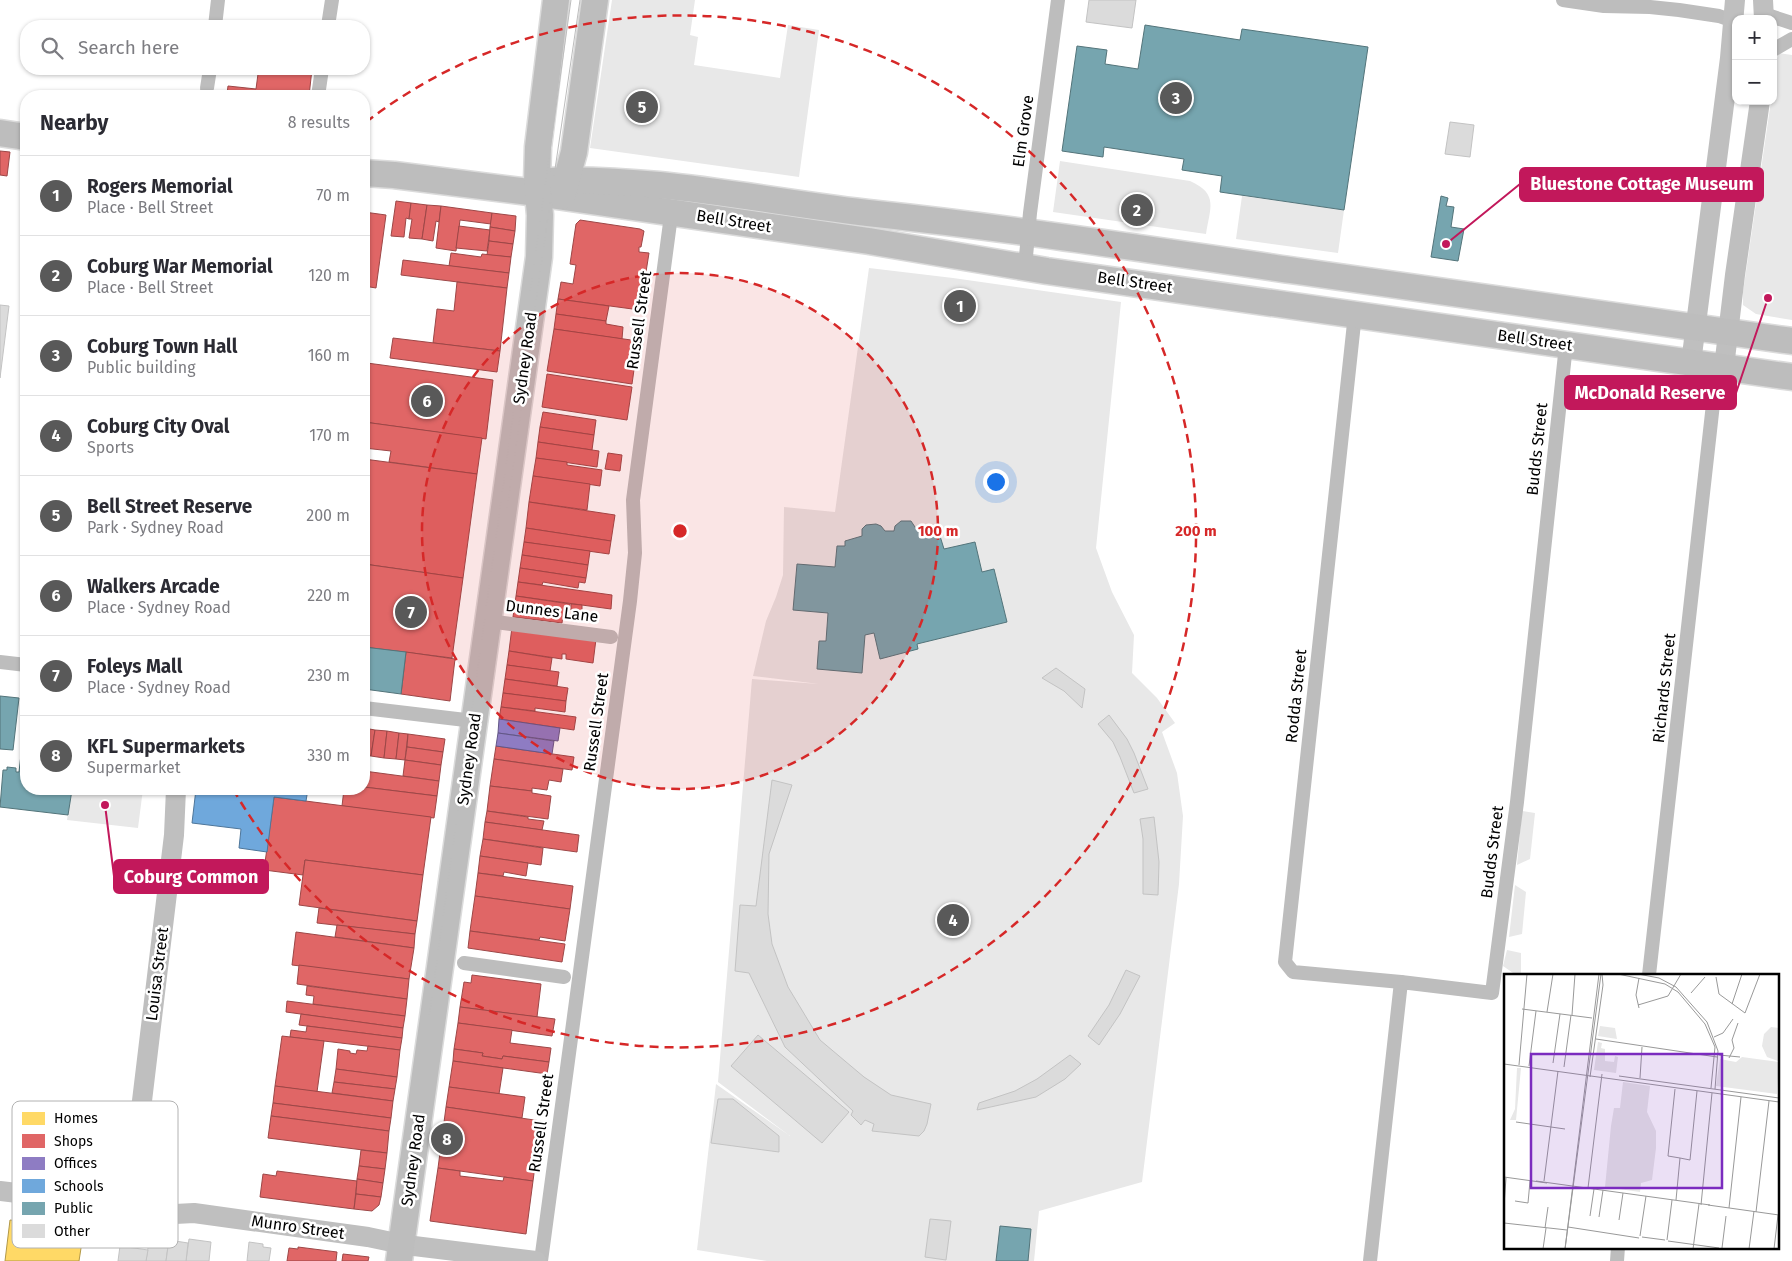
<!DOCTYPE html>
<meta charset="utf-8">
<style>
:root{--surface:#fff;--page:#f2f2f3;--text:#2b2b33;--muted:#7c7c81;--line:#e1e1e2;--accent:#595959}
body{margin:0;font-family:"Fira Sans",sans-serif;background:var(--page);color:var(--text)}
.controls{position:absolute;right:15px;top:15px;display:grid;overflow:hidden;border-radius:10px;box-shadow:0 1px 4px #0004}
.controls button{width:45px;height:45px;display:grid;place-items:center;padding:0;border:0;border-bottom:1px solid var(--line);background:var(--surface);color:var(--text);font:25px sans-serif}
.you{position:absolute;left:995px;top:481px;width:18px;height:18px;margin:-12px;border:4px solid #fff;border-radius:50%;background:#1a73e8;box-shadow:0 0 0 8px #1a73e833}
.badge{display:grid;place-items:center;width:32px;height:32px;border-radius:50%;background:var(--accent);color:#fff;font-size:16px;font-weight:700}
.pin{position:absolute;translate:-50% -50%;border:2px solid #fff;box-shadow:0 1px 5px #0006}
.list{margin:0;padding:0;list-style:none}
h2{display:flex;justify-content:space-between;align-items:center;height:65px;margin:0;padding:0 20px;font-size:21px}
h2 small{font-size:16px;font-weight:400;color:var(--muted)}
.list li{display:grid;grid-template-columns:32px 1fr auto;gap:15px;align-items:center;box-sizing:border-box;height:80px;padding:0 20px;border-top:1px solid var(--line)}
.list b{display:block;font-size:19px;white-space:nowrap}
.list p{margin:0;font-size:16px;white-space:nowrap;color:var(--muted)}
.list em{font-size:16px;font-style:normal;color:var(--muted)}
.icon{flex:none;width:28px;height:28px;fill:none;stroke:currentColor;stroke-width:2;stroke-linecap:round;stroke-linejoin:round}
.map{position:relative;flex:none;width:1792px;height:1261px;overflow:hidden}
.search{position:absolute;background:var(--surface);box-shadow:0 1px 4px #0004;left:20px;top:20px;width:350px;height:55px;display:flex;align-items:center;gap:12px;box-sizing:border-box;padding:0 18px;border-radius:20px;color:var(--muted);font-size:19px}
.panel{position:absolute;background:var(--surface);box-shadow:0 1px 4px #0004;left:20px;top:90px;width:350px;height:705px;border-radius:20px}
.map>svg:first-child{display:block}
.green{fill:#e8e8e8}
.homes{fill:#ffd966;stroke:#b29847}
.shops{fill:#e06666;stroke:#9d4747}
.offices{fill:#8e7cc3;stroke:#635788}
.schools{fill:#6fa8dc;stroke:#4e769a}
.public{fill:#76a5af;stroke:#53747a}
.building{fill:#dbdbdb;stroke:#c3c3c3}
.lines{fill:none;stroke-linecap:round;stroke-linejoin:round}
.highway-casing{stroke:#dbdbdb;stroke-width:29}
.street{stroke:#bdbdbd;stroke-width:14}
.secondary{stroke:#bfbfbf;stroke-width:20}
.highway{stroke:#bdbdbd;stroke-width:26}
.tram{stroke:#bdbdbd;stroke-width:1}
.ring{fill:none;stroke:#d62828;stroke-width:2.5;stroke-dasharray:9 6}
.labels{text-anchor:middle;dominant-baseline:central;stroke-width:5;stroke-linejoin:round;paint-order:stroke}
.street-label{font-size:16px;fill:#000;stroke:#fff}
.inset-road{fill:none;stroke:#999;stroke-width:1}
.view{fill:#7b2cbf;fill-opacity:0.15;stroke:#7b2cbf;stroke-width:2.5}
.inset-edge{fill:none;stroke:#000;stroke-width:2.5}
.key{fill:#fff;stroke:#b2b2b2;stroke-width:1}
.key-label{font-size:14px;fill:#000}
.centre{fill:#d62828;stroke:#fff;stroke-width:2.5}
.ring-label{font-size:15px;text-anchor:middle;font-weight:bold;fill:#d62828;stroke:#fff;stroke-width:5;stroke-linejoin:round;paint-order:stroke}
.leader{fill:none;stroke:#c2185b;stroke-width:2}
.callout-dot{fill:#c2185b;stroke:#fff;stroke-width:2}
.callout{fill:#c2185b;stroke:#c2185b;stroke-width:2}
.callout-label{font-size:18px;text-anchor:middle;font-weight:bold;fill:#fff}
</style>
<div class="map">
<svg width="1792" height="1261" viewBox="0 0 1792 1261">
<rect width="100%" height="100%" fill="#fff"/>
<!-- green -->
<g class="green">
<path d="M612,0h83l-5,35 8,2 -4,28 86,13 8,-53 31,5 -20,147 -209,-29z"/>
<path d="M1778,53l14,2v265l-36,-6 -13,-9v-13l28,-191h2v-17z"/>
<path d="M1060,161l130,20c29,13 20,27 16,53l-153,-22z"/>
<path d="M1242,196l102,14 -6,43 -102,-14z"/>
<path d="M869,268l84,10 168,24 -25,246 16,44 22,43 -2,38 25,25 18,25 -13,9 15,41 6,43 -4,68 -37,298 -103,29 -5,50h-267l-70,-11 19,-166 74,52 -72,-54 34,-403 67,5 -66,-8 13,-55 10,-24 7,-22 1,-68 51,5z"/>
<path d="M68,789h75l-5,39 -71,-8 4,-29z"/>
<path d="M1522,811l13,2 -5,46 -13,6z"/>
<path d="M1515,885l11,7 -4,42 -13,3z"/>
<path d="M1507,950l14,3v22h-5l-13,-9z"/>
</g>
<!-- homes -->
<path class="homes" d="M10,1220l74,9 -5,32h-74z"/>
<!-- shops -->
<g class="shops">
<path d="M226,69h86l-3,27h-87l1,-2h4l1,-8 28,3 2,-15z"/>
<path d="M0,151l10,1 -3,24 -7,-1z"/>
<path d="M396,201l15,2 -2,16 -3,-1 -2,19 -13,-1z"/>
<path d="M411,203l16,2 -5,34 -13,-1 3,-19h-3z"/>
<path d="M427,205l14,1 -2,16 -3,-1 -3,20 -11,-2z"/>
<path d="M441,206l51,7 -1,11 -31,-4 -4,31 -20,-3z"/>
<path d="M364,212l22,3 -10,73 -12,-2z"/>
<path d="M492,213l24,3 -1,15 -25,-4z"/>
<path d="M580,220l60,9 4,2 -3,16h-2v5l10,1 -9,57 -82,-11 3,-17 12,2 3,-19 -6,-1 6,-40z"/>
<path d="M459,226l31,4 -3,21 -31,-3z"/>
<path d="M490,227l25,4 -2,13 -24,-3z"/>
<path d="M489,241l24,3 -2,13 -24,-2z"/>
<path d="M451,253l30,4 1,-3 29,3 -2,16 -60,-7z"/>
<path d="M403,260l106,13 -2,15 -106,-13z"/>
<path d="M457,282l50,6 -7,63 -67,-8 4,-34 17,2z"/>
<path d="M558,299l51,7 -3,15 -50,-7z"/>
<path d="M556,314l50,7v3l17,3 -1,12 -68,-10z"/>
<path d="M554,329l84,12 -6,43 -85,-13z"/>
<path d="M393,338l107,13 -3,21 -107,-14z"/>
<path d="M364,355h4l-1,8 126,17 -7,59 -122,-17z"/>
<path d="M547,374l85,13 -5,33 -85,-13z"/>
<path d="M543,412l53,8 -2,15 -54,-8z"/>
<path d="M364,422l118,16 -5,36 -88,-12 2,-11 -27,-3z"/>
<path d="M540,427l54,8 -2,15 -54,-8z"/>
<path d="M538,442l61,9 -2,16 -61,-9z"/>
<path d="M608,453l14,2 -2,16 -15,-2z"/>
<path d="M536,458l31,4v3l35,5 -2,16 -67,-10z"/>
<path d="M364,459l113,15 -14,104 -99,-14z"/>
<path d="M533,476l57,8 -3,26 -58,-8z"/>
<path d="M529,502l86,13 -4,26 -85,-13z"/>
<path d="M526,528l85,13 -2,13 -85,-12z"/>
<path d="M524,542l66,9 -2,14 -66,-10z"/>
<path d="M522,555l66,10 -2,13 -66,-10z"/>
<path d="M364,564l99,14 -11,80 -88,-11z"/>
<path d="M520,568l66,10 -1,5 -6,-1 -1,6 -35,-6 -1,3 -24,-3z"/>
<path d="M518,582l94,13 -1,14 -95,-13z"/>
<path d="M516,596l54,8 -1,6 -5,-1 -2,14 -49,-6z"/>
<path d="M571,604l11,1v6l-11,-1z"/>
<path d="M512,627l84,12 -3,24 -27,-4v-5h-4v5l-53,-8z"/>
<path d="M509,651l43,7 -2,13 -43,-6z"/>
<path d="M406,652l49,7 -5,42 -49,-7z"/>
<path d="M507,665l52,7 -2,14 -52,-7z"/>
<path d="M505,679l63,9 -2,13 -63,-8z"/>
<path d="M503,693l63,8 -1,11 -30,-4v3l-34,-4z"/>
<path d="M501,707l75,10 -2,13 -75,-11z"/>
<path d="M364,728l11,2 -4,26 -7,-1z"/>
<path d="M375,730l12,1 -3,27 -13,-2z"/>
<path d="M387,731l12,2 -3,26 -12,-1z"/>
<path d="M399,733l9,1 -3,26 -9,-1z"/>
<path d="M408,734l37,5 -2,13 -36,-5z"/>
<path d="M496,746l78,11 -2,13 -78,-11z"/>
<path d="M407,747l36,5 -2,13 -36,-5z"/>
<path d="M494,759l69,10 -2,13 -12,-2 -2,10 -15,-2v3l-42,-5z"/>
<path d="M405,760l36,5 -2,16 -36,-5z"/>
<path d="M364,771l75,10 -2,15 -73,-9z"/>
<path d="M490,786l42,5v2l19,3 -3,23 -61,-8z"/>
<path d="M364,787l73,9 -3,22 -92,-12 2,-17h20z"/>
<path d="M274,797l157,20 -8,58 -118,-15 -2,15 -39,-5z"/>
<path d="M487,811l41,6v2l16,2 -2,9 -57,-8z"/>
<path d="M485,822l94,13 -2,17 -94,-13z"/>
<path d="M483,839l60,9 -2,17 -61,-9z"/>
<path d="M480,856l48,7 -2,13 -22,-4 -1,4 -25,-3z"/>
<path d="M305,860l118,15 -6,46 -118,-16z"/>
<path d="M478,873l95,13 -3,23 -95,-13z"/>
<path d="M475,896l95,13 -5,32 -25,-4 -1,3 -69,-9z"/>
<path d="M319,908l98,13 -2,13 -98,-11z"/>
<path d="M337,925l78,9 -1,14 -79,-11z"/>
<path d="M470,931l95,13 -3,18 -94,-14z"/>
<path d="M296,932l118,16 -5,31 -117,-14z"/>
<path d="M299,965l110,14 -2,20 -110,-15z"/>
<path d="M472,975l69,9 -4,33 -77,-10 4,-25 7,1z"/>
<path d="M307,986l100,13 -2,17 -92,-12 1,-8 -8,-1z"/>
<path d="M287,1001l118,15 -2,12 -117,-16z"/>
<path d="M460,1007l95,12 -3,17 -94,-13z"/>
<path d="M301,1014l102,14 -1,10 -103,-13z"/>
<path d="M458,1023l54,7 -2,13 41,5 -2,14 -46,-6 -1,3 -20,-3 1,-3 -29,-4z"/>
<path d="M307,1026l95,12 -2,12 -110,-13 1,-7 15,2z"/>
<path d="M282,1036l42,5 -7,51 -42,-6z"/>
<path d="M368,1046l32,4 -3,27 -61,-8 2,-20 12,2v2l6,1 1,-4 10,1z"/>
<path d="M454,1049l29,4 -1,3 20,3 1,-3 46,6 -2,12 -94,-13z"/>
<path d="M453,1061l50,7 -4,26 -50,-7z"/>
<path d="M336,1069l61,8 -2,12 -61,-7z"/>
<path d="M334,1082l61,7 -2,12 -61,-8z"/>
<path d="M275,1086l118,15 -2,17 -118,-15z"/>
<path d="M449,1087l76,10 -3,21 -76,-11z"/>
<path d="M273,1103l118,15 -2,13 -118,-15z"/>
<path d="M446,1107l95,14 -8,60 -95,-13z"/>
<path d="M271,1116l118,15 -2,22 -119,-15z"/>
<path d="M361,1150l26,3 -2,16 -26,-3z"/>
<path d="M359,1166l26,3 -2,14 -26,-4z"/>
<path d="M438,1168l22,3v5l43,5 1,-4 29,4 -7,53 -96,-13z"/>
<path d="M277,1171l80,10 -3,28 -94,-12 3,-23 13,2z"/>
<path d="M357,1179l26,4 -2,14 -25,-3z"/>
<path d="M356,1194l25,3 -2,8 -7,6 -18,-2z"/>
<path d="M298,1247l39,5 -1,9h-49l2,-13 9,1z"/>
<path d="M343,1254l26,3 -1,4h-26z"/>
</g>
<!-- offices -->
<g class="offices">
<path d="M499,719l61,9 -2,13 -60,-8z"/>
<path d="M498,733l56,8 -2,13 -56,-8z"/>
</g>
<!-- schools -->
<path class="schools" d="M196,789h112l-2,12 -32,-4 -7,55 -28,-4 2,-19 -49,-6z"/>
<!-- public -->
<g class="public">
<path d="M1145,25l95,15 2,-11 126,18 -24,163 -124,-18 2,-16 -40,-6 2,-11 -80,-12 -1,10 -41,-6 15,-105 30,4 -2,14 33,5z"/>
<path d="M1441,196l7,2 -2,8 8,1 -3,20 13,2 -6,32 -27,-4z"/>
<path d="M901,521h10l8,12 21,3 4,13 31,-7 7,30 12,-3 13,53 -90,22 1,5 -38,10 -6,-26 -9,2 -3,38 -45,-4 2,-28h7l2,-28 -35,-3 4,-46 38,3 2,-21h8v-5l17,-5v-7l4,-4 10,-1 5,2 4,5h9l1,-5z"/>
<path d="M364,647l42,5 -5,42 -37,-5z"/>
<path d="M0,696l19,2 -6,52 -13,-1z"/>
<path d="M26,711v78l46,1 -4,25 -68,-8 3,-37h4v-3l9,1v4h3z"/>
<path d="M1000,1226l31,3 -3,32h-32z"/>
</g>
<!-- building -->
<g class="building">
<path d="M1089,0h47l-4,28 -46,-6z"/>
<path d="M1450,122l24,3 -4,32 -25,-3z"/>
<path d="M0,305l9,1 -9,72z"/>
<path d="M1056,668l29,21 -3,19 -18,-17 -22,-13z"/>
<path d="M1109,715l18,24 7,14 14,36 -14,4 -14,-36 -7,-15 -15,-18z"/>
<path d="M772,780l20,5 -23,69 -1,60 4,30 16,43 32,53 44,37 27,18 40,9 -4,20 -3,7 -5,5 -47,-5 2,-7 -9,-4 -4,5 -10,-10 2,-4 -68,-64 -36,-74 -14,-2 5,-66 16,1z"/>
<path d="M1154,817l5,45 -1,33 -15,-1v-55l-3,-20z"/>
<path d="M1126,970l14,6 -20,38 -21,31 -11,-9 21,-31z"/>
<path d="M758,1035l91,77 -27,31 -91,-77z"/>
<path d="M1070,1055l11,9 -16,15 -29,18 -59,13 2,-7 36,-12 22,-12z"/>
<path d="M718,1099h15l46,37v16l-68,-9z"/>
<path d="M930,1219l21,2 -5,39 -21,-3z"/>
<path d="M150,1235l19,3 -3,23h-20z"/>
<path d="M189,1239l22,3 -2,19h-23z"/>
<path d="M169,1240l19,3 -2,18h-20z"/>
<path d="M249,1242l14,2v3l8,1 -2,13h-22z"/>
<path d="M120,1246l28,4 -2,11h-28z"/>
</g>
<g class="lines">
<!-- highway casing -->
<g class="highway-casing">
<g id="highway">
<path d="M0,133l26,4"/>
<path d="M364,173l30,2 143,18 332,48 178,30 745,106"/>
<path d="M544,181c112,-5 222,21 333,33 140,15 280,37 420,57 165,23 330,46 495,70"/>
<path d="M562,196l12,-44 21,-152"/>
<path d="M399,1261l140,-1004 1,-42 -3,-33 1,-35 18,-147"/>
</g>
</g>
<!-- street -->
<g class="street">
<path d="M1563,0l41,6 46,1 29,3 40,6 17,6"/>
<path d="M1764,14l28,9"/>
<path d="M215,26l3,-26"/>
<path d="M328,26l4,-26"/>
<path d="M1773,50l19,-11"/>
<path d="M207,88l3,-19"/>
<path d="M318,96l4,-27"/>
<path d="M1025,267l5,-54 28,-213"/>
<path d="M1355,314l-70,648 8,10 108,10"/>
<path d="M1701,364l8,15 4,25"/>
<path d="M488,621l123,16"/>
<path d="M0,662l26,3"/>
<path d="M364,708l110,13"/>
<path d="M464,963l100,14"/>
<path d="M1649,975l64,-571c7,-16 9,-26 25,-34"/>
<path d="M541,1261l89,-660 5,-48 -2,-53 39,-292"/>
<path d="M1370,1261l31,-279 91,11 25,-191 49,-457"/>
<path d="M1617,1261l1,-14"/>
</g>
<!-- secondary -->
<g class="secondary">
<path d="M1763,0l1,19"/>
<path d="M1691,363l39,-305 5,-58"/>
<path d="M1724,367l11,-92 25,-174"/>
<path d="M0,1191l50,6 68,15"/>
<path d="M124,1192l3,-13 8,-20 39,-324 2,-46"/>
<path d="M123,1193c-15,11 -2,30 14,23l57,-3 174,24 38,8 130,16"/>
<path d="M72,1196l59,-5 7,3 5,7 -1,8 -5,7"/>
</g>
<!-- highway -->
<use href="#highway" class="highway"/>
<!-- tram -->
<g class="tram">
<path d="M395,1261l176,-1261"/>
<path d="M403,1261l142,-1024 35,-237"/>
</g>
</g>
<!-- distance rings -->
<circle cx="680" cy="531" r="258" fill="#d62828" fill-opacity=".12"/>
<g class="ring">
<circle cx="680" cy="531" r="258"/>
<path d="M366 122A516 516 0 1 1 233 789"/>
</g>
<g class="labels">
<!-- street labels -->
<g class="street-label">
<text transform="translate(1023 131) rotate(-82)">Elm Grove</text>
<text transform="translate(734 221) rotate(9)">Bell Street</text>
<text transform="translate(1135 282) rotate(8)">Bell Street</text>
<text transform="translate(639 320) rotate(-82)">Russell Street</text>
<text transform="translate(1535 340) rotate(8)">Bell Street</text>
<text transform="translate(525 358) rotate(-82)">Sydney Road</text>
<text transform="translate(1537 449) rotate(-84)">Budds Street</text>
<text transform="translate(552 611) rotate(7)">Dunnes Lane</text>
<text transform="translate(1664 688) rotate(-84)">Richards Street</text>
<text transform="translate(1296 696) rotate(-84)">Rodda Street</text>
<text transform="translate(596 722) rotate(-82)">Russell Street</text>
<text transform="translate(469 759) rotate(-82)">Sydney Road</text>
<text transform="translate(1492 852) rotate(-83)">Budds Street</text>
<text transform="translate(157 974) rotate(-83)">Louisa Street</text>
<text transform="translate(541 1123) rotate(-82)">Russell Street</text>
<text transform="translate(413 1160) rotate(-82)">Sydney Road</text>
<text transform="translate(298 1227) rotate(8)">Munro Street</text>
</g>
</g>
<!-- overview -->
<g transform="translate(1504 974)">
<rect width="275" height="275" fill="#fff"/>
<path d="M96,52l15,2 2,11 -19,-3zM267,53l8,1 -1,33 -11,-4 -5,-11 2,-12zM94,68l4,1 -1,5 4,1v12l9,1 1,-6 3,1 -2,16 -22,-3zM238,83l37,5 -2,32 -61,-8 4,-27 16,3zM13,94h4l-5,52h-6l5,-11zM119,108l27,4 -3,26 9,19v17l-4,32 -11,3 -1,9 -35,-5 6,-61 3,-18h6z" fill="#e8e8e8"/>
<path class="inset-road" d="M114,0l47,10 13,8 27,32 10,23 -4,41M134,0l21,4 17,9 31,35 11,29 -3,38M193,0h26M212,3l3,17 26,19 15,-39M135,4l-3,17 3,13M187,19l14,-16M228,30l10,-30M134,31l30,-9 13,-22M18,35l70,9M43,38l6,-38M68,41l3,-41M210,63l9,-4 10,-14M92,65l121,18M215,81l21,2M225,84l5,-10 -2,-8 6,-17M49,89l7,-49M0,90l275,38M15,91l8,-91M25,92l7,-55M60,93l7,-52M115,102l160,22M86,103l13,-92 -1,-11M136,104l2,-31M171,115l-7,67 12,2M12,148l49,7M0,203l43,6M32,207l174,24M40,207l14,-110M84,214l14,-114M172,226l4,-42 10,2 7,-69M11,227l13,2 2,-22M0,231l2,-27M197,231l11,-112M204,231l71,10M225,234l12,-111M252,238l13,-111M86,242l4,-27M95,243l4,-27M115,246l4,-27M0,249l63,7M64,253l71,11M41,254l3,-21M136,262l6,-40M138,263l23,3M163,266l5,-40M164,267l51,7M218,274l4,-32M39,275l3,-21M61,275l34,-275M61,275l36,-275M189,275l6,-45M245,275l5,-38M270,275l4,-34"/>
<path class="view" d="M27,80h191v134h-191z"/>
<rect width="275" height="275" class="inset-edge"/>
</g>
<!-- legend -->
<rect x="12" y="1101" width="166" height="147" rx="8" class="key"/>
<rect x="22" y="1112" width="23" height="13" fill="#ffd966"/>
<rect x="22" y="1134" width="23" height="14" fill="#e06666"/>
<rect x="22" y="1157" width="23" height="13" fill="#8e7cc3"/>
<rect x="22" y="1179" width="23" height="14" fill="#6fa8dc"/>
<rect x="22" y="1202" width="23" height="13" fill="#76a5af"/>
<rect x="22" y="1224" width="23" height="14" fill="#dbdbdb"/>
<g class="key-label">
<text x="54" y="1123">Homes</text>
<text x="54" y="1146">Shops</text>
<text x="54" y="1168">Offices</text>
<text x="54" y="1191">Schools</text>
<text x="54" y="1213">Public</text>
<text x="54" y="1236">Other</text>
</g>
<circle cx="680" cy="531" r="8" class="centre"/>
<g class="ring-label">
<text x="938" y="536">100 m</text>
<text x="1196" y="536">200 m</text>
</g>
<!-- callouts -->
<path class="leader" d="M1446 244L1520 184M1768 298L1736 393M105 805L114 876"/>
<g class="callout-dot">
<circle cx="1446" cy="244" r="5"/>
<circle cx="1768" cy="298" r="5"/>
<circle cx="105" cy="805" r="5"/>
</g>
<g class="callout">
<rect x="1520" y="168" width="243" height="33" rx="5"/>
<rect x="1565" y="376" width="171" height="33" rx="5"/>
<rect x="114" y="860" width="154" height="33" rx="5"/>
</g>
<g class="callout-label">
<text x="1642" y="190">Bluestone Cottage Museum</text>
<text x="1650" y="399">McDonald Reserve</text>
<text x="191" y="883">Coburg Common</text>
</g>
</svg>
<div class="controls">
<button>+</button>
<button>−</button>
</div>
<div class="you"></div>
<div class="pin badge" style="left:960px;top:306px">1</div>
<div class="pin badge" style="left:1137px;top:210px">2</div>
<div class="pin badge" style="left:1176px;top:98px">3</div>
<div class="pin badge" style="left:953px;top:920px">4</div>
<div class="pin badge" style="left:642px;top:107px">5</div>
<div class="pin badge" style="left:427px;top:401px">6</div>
<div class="pin badge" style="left:411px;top:612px">7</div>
<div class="pin badge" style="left:447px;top:1139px">8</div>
<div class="search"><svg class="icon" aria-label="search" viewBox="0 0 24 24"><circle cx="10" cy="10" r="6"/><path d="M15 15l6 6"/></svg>Search here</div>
<section class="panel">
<h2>Nearby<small>8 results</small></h2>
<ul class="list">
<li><span class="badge">1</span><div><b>Rogers Memorial</b><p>Place · Bell Street</p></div><em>70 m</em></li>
<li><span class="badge">2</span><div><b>Coburg War Memorial</b><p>Place · Bell Street</p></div><em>120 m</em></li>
<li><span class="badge">3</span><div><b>Coburg Town Hall</b><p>Public building</p></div><em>160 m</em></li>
<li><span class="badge">4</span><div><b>Coburg City Oval</b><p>Sports</p></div><em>170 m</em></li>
<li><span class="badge">5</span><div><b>Bell Street Reserve</b><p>Park · Sydney Road</p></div><em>200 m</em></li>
<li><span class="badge">6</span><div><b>Walkers Arcade</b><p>Place · Sydney Road</p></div><em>220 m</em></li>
<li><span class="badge">7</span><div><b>Foleys Mall</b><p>Place · Sydney Road</p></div><em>230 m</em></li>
<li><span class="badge">8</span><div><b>KFL Supermarkets</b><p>Supermarket</p></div><em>330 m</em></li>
</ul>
</section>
</div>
